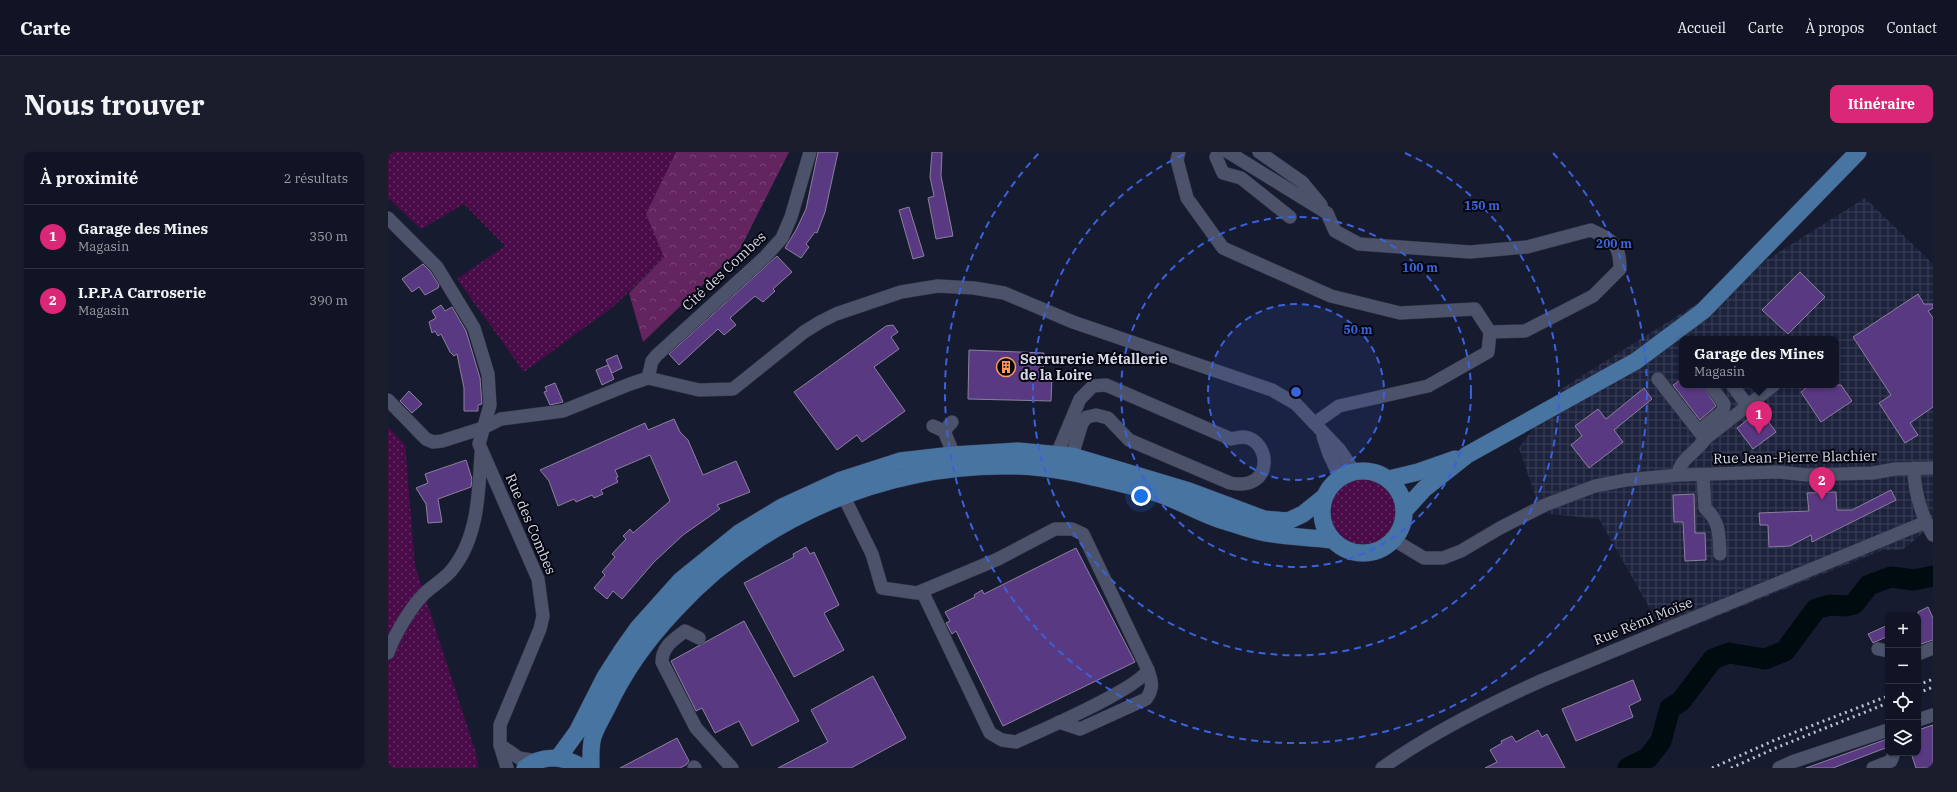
<!DOCTYPE html>
<html lang="fr">
<meta charset="utf-8">
<style>
:root{--surface:#111424;--page:#1a1d2c;--text:#f1f3f6;--muted:#9c9ea6;--line:#303341;--accent:#db2777}
body{margin:0;font-family:"IBM Plex Serif",serif;background:var(--page);color:var(--text)}
.controls{position:absolute;right:12px;bottom:12px;display:grid;overflow:hidden;border-radius:8px;box-shadow:0 1px 3px #0004}
.controls button{width:36px;height:36px;display:grid;place-items:center;padding:0;border:0;border-bottom:1px solid var(--line);background:var(--surface);color:var(--text);font:20px sans-serif}
.you{position:absolute;left:753px;top:344px;width:14px;height:14px;margin:-10px;border:3px solid #fff;border-radius:50%;background:#1a73e8;box-shadow:0 0 0 6px #1a73e833}
.badge{display:grid;place-items:center;width:26px;height:26px;border-radius:50%;background:var(--accent);color:#fff;font-size:13px;font-weight:700}
.pin{position:absolute;translate:-50% -33px;filter:drop-shadow(0 1px 2px #0008)}
.pin::after{content:'';position:absolute;top:21px;width:14px;height:12px;background:inherit;clip-path:polygon(0 0,100% 0,50% 100%)}
.popup{position:absolute;left:1291px;top:184px;width:160px;height:52px;box-sizing:border-box;display:grid;place-content:center;border-radius:8px;background:var(--surface);filter:drop-shadow(0 1px 3px #0005);font-size:13px;white-space:nowrap;color:var(--muted)}
.popup b{font-size:15px;color:var(--text)}
.popup::after{content:'';position:absolute;left:50%;top:100%;margin-left:-8px;border:8px solid transparent;border-top-color:var(--surface)}
.list{margin:0;padding:0;list-style:none}
h2{display:flex;justify-content:space-between;align-items:center;height:52px;margin:0;padding:0 16px;font-size:17px}
h2 small{font-size:13px;font-weight:400;color:var(--muted)}
.list li{display:grid;grid-template-columns:26px 1fr auto;gap:12px;align-items:center;box-sizing:border-box;height:64px;padding:0 16px;border-top:1px solid var(--line)}
.list b{display:block;font-size:15px;white-space:nowrap}
.list p{margin:0;font-size:13px;white-space:nowrap;color:var(--muted)}
.list em{font-size:13px;font-style:normal;color:var(--muted)}
.icon{flex:none;width:22px;height:22px;fill:none;stroke:currentColor;stroke-width:2;stroke-linecap:round;stroke-linejoin:round}
.map{position:relative;flex:none;width:1545px;height:616px;overflow:hidden;border-radius:8px}
header{display:flex;align-items:center;gap:24px;box-sizing:border-box;height:56px;padding:0 20px;background:var(--surface);border-bottom:1px solid var(--line)}
header strong{font-size:19px}
nav{display:flex;gap:22px;margin-inline-start:auto;font-size:14px}
.intro{display:flex;align-items:center;justify-content:space-between;box-sizing:border-box;height:96px;padding:0 24px}
h1{margin:0;font-size:28px}
.button{padding:10px 18px;border-radius:8px;background:var(--accent);color:#fff;font-size:14px;font-weight:700}
main{display:flex;gap:24px;padding:0 24px}
aside{flex:1;background:var(--surface);border-radius:8px;box-shadow:0 1px 3px #0004}
.map>svg:first-child{display:block}
.industrial{fill:url(#industrial-grid);fill-rule:evenodd}
.grass{fill:url(#grass-dots)}
.forest{fill:url(#forest-crowns)}
.lines{fill:none;stroke-linecap:round;stroke-linejoin:round}
.river{stroke:#000b10;stroke-width:21}
.building{fill:#5a3983;stroke:#8b819b}
.minor-casing{stroke:#323445;stroke-width:14}
.major-casing{stroke:#323445;stroke-width:18}
.minor{stroke:#4c526a;stroke-width:13}
.major{stroke:#4874a2;stroke-width:17}
.rail{stroke:#bcc0d0;stroke-width:3;stroke-dasharray:2 4;stroke-linecap:butt}
.ring{fill:none;stroke:#3963da;stroke-width:2;stroke-dasharray:7 5}
.labels{text-anchor:middle;dominant-baseline:central;stroke-width:4;stroke-linejoin:round;paint-order:stroke}
.street-label{font-size:14px;fill:#d5d9e8;stroke:#05060f}
.poi-label{font-size:14px;font-weight:bold;fill:#d5d9e8;stroke:#05060f;text-anchor:start}
.centre{fill:#3963da;stroke:#05060f;stroke-width:2}
.ring-label{font-size:12px;text-anchor:middle;font-weight:bold;fill:#3963da;stroke:#05060f;stroke-width:4;stroke-linejoin:round;paint-order:stroke}
</style>
<header>
<strong>Carte</strong>
<nav><a>Accueil</a><a>Carte</a><a>À propos</a><a>Contact</a></nav>
</header>
<div class="intro"><h1>Nous trouver</h1><a class="button">Itinéraire</a></div>
<main>
<aside>
<h2>À proximité<small>2 résultats</small></h2>
<ul class="list">
<li><span class="badge">1</span><div><b>Garage des Mines</b><p>Magasin</p></div><em>350 m</em></li>
<li><span class="badge">2</span><div><b>I.P.P.A Carroserie</b><p>Magasin</p></div><em>390 m</em></li>
</ul>
</aside>
<div class="map">
<svg width="1545" height="616" viewBox="0 0 1545 616">
<defs>
<pattern id="industrial-grid" width="8" height="8" patternUnits="userSpaceOnUse"><rect width="8" height="8" fill="#1d223d"/><path d="M0 4h8M4 0v8" fill="none" stroke="#3d4259"/></pattern>
<pattern id="grass-dots" width="8" height="8" patternUnits="userSpaceOnUse"><rect width="8" height="8" fill="#4a0c48"/><path d="M2 2h.1M6 6h.1" fill="none" stroke="#632f62" stroke-width="1.8" stroke-linecap="round"/></pattern>
<pattern id="forest-crowns" width="20" height="18" patternUnits="userSpaceOnUse"><rect width="20" height="18" fill="#642460"/><path d="M2 6a3 3 0 1 1 6 0M12 15a3 3 0 1 1 6 0" fill="none" stroke="#794377"/></pattern>
</defs>
<rect width="100%" height="100%" fill="#171b30"/>
<!-- industrial -->
<path class="industrial" d="M1477,46l68,66v261l-31,25h-19l-217,87 -67,-118 -58,-6 -22,-65 42,-59zM1294,187h154v46h-154z"/>
<!-- grass -->
<g class="grass">
<path d="M0,0h288l-29,62 17,43 -50,49 -90,66 -67,-93 48,-33 -41,-42 -43,25 -33,-31z"/>
<path d="M0,275l17,18 10,121 61,187 2,15h-90z"/>
<circle cx="975" cy="359" r="36"/>
</g>
<!-- forest -->
<path class="forest" d="M288,0h113l-49,97 -97,93 -14,-49 35,-36 -18,-43z"/>
<g class="lines">
<!-- river -->
<path class="river" d="M1240,616l20,-10 13,-17 9,-33 11,-7 32,-42 16,-6 36,6 20,-8 31,-42 14,-4 15,1 9,-2 15,-19 22,-8 23,3 19,-4"/>
</g>
<!-- building -->
<g class="building">
<path d="M430,0h20l-13,60 -8,21 -2,-1 -9,12 3,3 -8,11 -16,-10 11,-18 10,-21z"/>
<path d="M544,0h10l-1,24 12,60 -17,3 -8,-41 6,-2 -4,-19z"/>
<path d="M521,55l15,49 -11,3 -14,-49z"/>
<path d="M389,104l15,16 -19,17 2,2 -12,11 -8,-6 -25,22 6,7 -12,10 -6,-6 -39,36 -10,-11z"/>
<path d="M35,112l7,7 9,14 -1,3 -13,7 -6,-8 -7,5 -10,-13z"/>
<path d="M1412,120l25,25 -37,37 -26,-24z"/>
<path d="M1530,142l6,10h9v4l-5,3 5,7v89l-23,16 8,12 -13,8 -26,-40 12,-8 -38,-58z"/>
<path d="M53,153l4,6 7,-4 14,24 14,47 2,26 -4,1v6h-14v-23l-7,-34 -3,2 -4,-4 -9,-18 -3,2 -3,-5 -3,2 -3,-11 7,-4 -4,-7z"/>
<path d="M505,173l5,7 -7,5 8,12 -25,18 31,44 -43,31 -5,-7 -20,15 -43,-58 92,-66z"/>
<path d="M581,198l75,3 -1,23 9,1 -1,24 -83,-2z"/>
<path d="M229,203l5,13 -10,5 -6,-13z"/>
<path d="M220,213l6,14 -12,6 -6,-15z"/>
<path d="M1294,227v6h20l14,21 -16,14 -27,-35z"/>
<path d="M167,231l8,19 -13,3 -6,-13 3,-1 -2,-4z"/>
<path d="M1416,233h37l11,16 -31,21 -20,-30 5,-4z"/>
<path d="M1256,236l8,11 -38,31 9,12 -34,26 -18,-23 11,-9 -7,-10 23,-17 8,10z"/>
<path d="M21,239l13,13 -10,9 -12,-12z"/>
<path d="M1372,258l16,22 -23,17 -16,-21z"/>
<path d="M286,267l6,13 8,8 15,35 33,-14 14,31 -33,13 3,4 -37,26 -29,27 -32,37 -9,-8 -6,8 -13,-11 11,-13 -3,-3 13,-15 -3,-3 14,-15 -3,-3 7,-7 3,4 37,-32 -20,-46 -35,15 3,7 -2,1 2,4 -17,8 2,4 -9,4 -2,-3 -16,7 -2,-3 -16,7 -9,-25 -9,-11 105,-47 3,7z"/>
<path d="M78,308l6,19 -1,8 -33,12 4,23 -14,1 -2,-19 -10,-16 12,-5 -3,-9z"/>
<path d="M1503,338l5,10 -84,42 -1,-7 -21,11 -21,1 -1,-22h-8l-1,-12 50,-2 -2,-18 29,-1 1,18h15z"/>
<path d="M1306,342l1,39h10l1,27 -21,1 -2,-39h-9l-1,-27z"/>
<path d="M418,395l4,7 4,-2 25,53 -15,8 20,37 -50,27 -50,-94 50,-26 -1,-3z"/>
<path d="M688,396l59,114 -132,64 -47,-95 -4,3 -6,-11 4,-2 -5,-9 30,-15 -1,-2 8,-5 2,4z"/>
<path d="M1540,455l5,11v22l-15,5v-33z"/>
<path d="M356,469l55,100 -47,25 -13,-25 -24,12 -13,-25 -6,3 -25,-50z"/>
<path d="M1500,473v11l-15,7 -5,-9z"/>
<path d="M485,524l33,62 -55,30h-73l50,-26 -17,-32z"/>
<path d="M1245,528l8,20 -12,6 4,11 -57,24 -14,-32z"/>
<path d="M1545,573v43h-17l-5,-15h7v-23z"/>
<path d="M1150,578l4,7 5,-3 18,34h-80l12,-6 -7,-12 12,-7 -1,-2 11,-5 4,6z"/>
<path d="M289,586l12,23 -3,4 -6,3h-60z"/>
<path d="M1499,587l1,8 -55,21h-27z"/>
</g>
<g class="lines">
<!-- minor casing -->
<g class="minor-casing">
<g id="minor">
<path d="M791,0l-2,8 10,38 36,50 108,48 69,17 75,-4 15,23 -2,20 -60,34 -89,20 -24,17"/>
<path d="M831,0l-3,5 7,16 18,5 49,39"/>
<path d="M840,0l99,61 8,18 24,13 111,8 57,-5 64,-17c22,11 29,13 29,39l-27,27 -68,35 -35,1"/>
<path d="M871,0l43,30 19,23"/>
<path d="M0,66l49,49 37,61 14,46 2,31 -11,39 59,135 5,37 -3,13 -40,96v20l7,23"/>
<path d="M260,226l4,-17 5,-6 108,-98 17,-19 9,-21 19,-65"/>
<path d="M1270,227l47,60"/>
<path d="M1344,233l16,21"/>
<path d="M0,248l38,39 7,3 9,-1 41,-13 18,-9 62,-8 67,-27 18,-6 51,12 34,-1 71,-57 16,-10 16,-8 65,-22 37,-6 36,2 30,5 69,29 199,68 24,14 43,45 15,22"/>
<path d="M545,274l11,5 10,24"/>
<path d="M556,279l8,-9"/>
<path d="M1311,279l24,-20 1,-7 -14,-19"/>
<path d="M935,284l6,18 11,23"/>
<path d="M669,302l23,-55 13,-13 13,-1 125,54c4,-1 9,-2 13,-2 27,3 31,55 -14,46l-101,-43 -21,-22 -12,-3 -9,2 -5,6 -10,33"/>
<path d="M1526,316c0,24 7,46 19,67"/>
<path d="M1290,323c1,-16 19,-23 27,-36l69,-54"/>
<path d="M1315,323l2,33c15,13 14,27 15,46"/>
<path d="M455,343l29,59 10,34 35,5 81,-34 57,-30h17l11,5 65,136c-12,20 -106,60 -132,72l-14,-2 -12,-7 -68,-142"/>
<path d="M1006,388l30,18h19l18,-7 39,-23 45,-23 50,-19 31,-6 52,-5 100,-3 29,3 66,-2 22,-4 38,-1"/>
<path d="M311,486l-14,-7c-12,9 -23,16 -23,31l34,66 36,40"/>
<path d="M1490,497l10,2"/>
<path d="M0,501c6,-18 23,-46 36,-59 9,-9 23,-16 30,-27 24,-31 25,-76 27,-114"/>
<path d="M1530,502l15,-6"/>
<path d="M1530,568l15,-5"/>
<path d="M671,570l21,7 66,-30c8,-11 6,-17 2,-29"/>
<path d="M112,593l19,13 18,3"/>
<path d="M306,615l1,1"/>
<path d="M994,616c51,-36 105,-63 161,-88l383,-158"/>
<path d="M1391,616l13,-6 96,-32"/>
<path d="M1485,616l18,-7 3,-8"/>
</g>
</g>
<!-- major casing -->
<g class="major-casing">
<g id="major">
<circle cx="975" cy="360" r="41"/>
<path d="M1001,327l29,-7 37,-13"/>
<path d="M1017,358l19,-21 43,-34 169,-94 67,-50 155,-159"/>
<path d="M170,606l19,-26 28,-55 16,-25 17,-24 43,-48 58,-47 43,-26 59,-27 59,-19 52,-6 66,-4 54,5 117,35 75,28 24,2 15,-7 21,-17"/>
<path d="M137,616c18,-14 39,-12 58,0"/>
<path d="M203,616c0,-10 -1,-21 2,-31 3,-10 9,-19 14,-29 18,-38 39,-67 68,-98 85,-93 210,-146 336,-144 44,0 90,13 132,23 26,6 50,21 75,30 14,4 29,10 43,13 23,5 48,5 71,8"/>
</g>
</g>
<!-- minor -->
<use href="#minor" class="minor"/>
<!-- major -->
<use href="#major" class="major"/>
<!-- rail -->
<g class="rail">
<path d="M1530,533l15,-6"/>
<path d="M1530,541l15,-6"/>
<path d="M1324,616l63,-28 113,-44"/>
<path d="M1343,616l47,-21 110,-44"/>
</g>
</g>
<!-- distance rings -->
<circle cx="908" cy="240" r="88" fill="#3963da" fill-opacity=".12"/>
<g class="ring">
<circle cx="908" cy="240" r="88"/>
<circle cx="908" cy="240" r="175"/>
<path d="M1017 1A263 263 0 1 1 799 1"/>
<path d="M1165 1A351 351 0 1 1 651 1"/>
</g>
<!-- icons -->
<defs>
<g id="building-ring" transform="scale(1)"><circle r="9.5" fill="#05060f" stroke="#fe9b59" stroke-width="1.5"/><path d="M-4-6H4V6H1V3H-1V6H-4ZM-2.5-4.3h1.7v1.8h-1.7ZM.8-4.3h1.7v1.8H.8ZM-2.5-1h1.7V.8h-1.7ZM.8-1h1.7V.8H.8Z" fill="#fe9b59"/></g>
</defs>
<g fill-rule="evenodd">
<use href="#building-ring" x="618" y="215"/>
</g>
<g class="labels">
<!-- street labels -->
<g class="street-label">
<text transform="translate(336 119) rotate(-43)">Cité des Combes</text>
<text transform="translate(1407 305) rotate(-1)">Rue Jean-Pierre Blachier</text>
<text transform="translate(143 372) rotate(67)">Rue des Combes</text>
<text transform="translate(1255 469) rotate(-22)">Rue Rémi Moïse</text>
</g>
<!-- poi labels -->
<g class="poi-label">
<text x="632" y="207">Serrurerie Métallerie<tspan x="632" dy="16">de la Loire</tspan></text>
</g>
</g>
<circle cx="908" cy="240" r="6" class="centre"/>
<g class="ring-label">
<text x="1094" y="58">150 m</text>
<text x="1226" y="96">200 m</text>
<text x="1032" y="120">100 m</text>
<text x="970" y="182">50 m</text>
</g>
</svg>
<div class="controls">
<button>+</button>
<button>−</button>
<button><svg class="icon" aria-label="locate" viewBox="0 0 24 24"><circle cx="12" cy="12" r="6"/><path d="M12 2v4M12 18v4M2 12h4M18 12h4"/></svg></button>
<button><svg class="icon" aria-label="layers" viewBox="0 0 24 24"><path d="M12 4l9 5-9 5-9-5zM3 14l9 5 9-5"/></svg></button>
</div>
<div class="you"></div>
<div class="pin badge" style="left:1371px;top:282px">1</div>
<div class="popup"><b>Garage des Mines</b>Magasin</div>
<div class="pin badge" style="left:1434px;top:348px">2</div>
</div>
</main>
